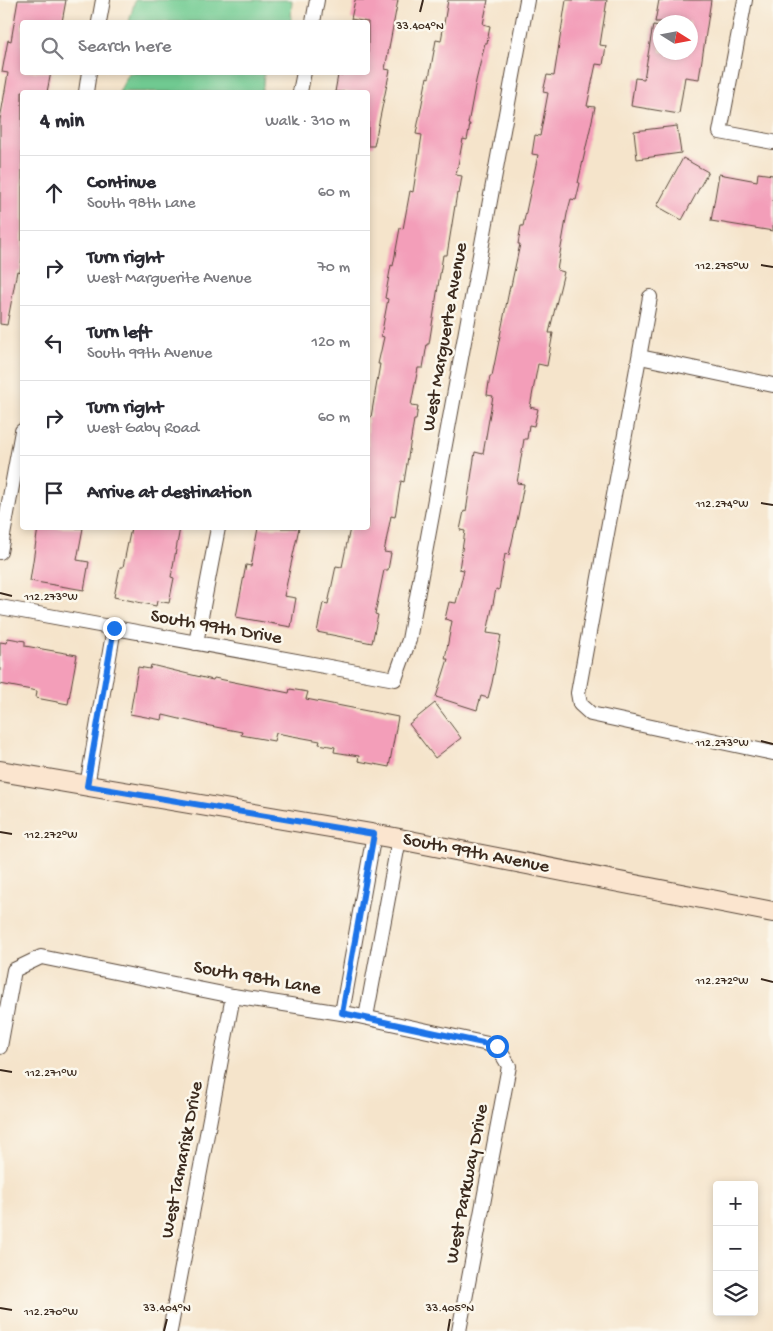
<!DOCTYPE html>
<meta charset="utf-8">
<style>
:root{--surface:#fff;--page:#f2f2f3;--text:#2b2b33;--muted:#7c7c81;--line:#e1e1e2}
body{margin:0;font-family:"Gochi Hand",sans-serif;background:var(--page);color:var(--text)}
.controls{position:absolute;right:15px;bottom:15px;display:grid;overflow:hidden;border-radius:5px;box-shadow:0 2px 8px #0003}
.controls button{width:45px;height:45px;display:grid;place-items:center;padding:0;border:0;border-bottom:1px solid var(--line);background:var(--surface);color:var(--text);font:25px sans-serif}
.compass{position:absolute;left:653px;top:15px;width:45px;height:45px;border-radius:50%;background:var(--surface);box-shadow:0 2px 8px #0003;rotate:101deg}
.stop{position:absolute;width:15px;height:15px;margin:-11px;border:4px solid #1a73e8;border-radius:50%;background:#fff}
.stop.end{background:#1a73e8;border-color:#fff;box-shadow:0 1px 5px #0008}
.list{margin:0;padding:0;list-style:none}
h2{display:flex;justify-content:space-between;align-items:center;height:65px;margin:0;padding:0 20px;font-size:21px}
h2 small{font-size:16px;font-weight:400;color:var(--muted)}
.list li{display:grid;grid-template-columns:32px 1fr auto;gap:15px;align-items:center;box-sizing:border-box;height:75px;padding:0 20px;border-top:1px solid var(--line)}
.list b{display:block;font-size:19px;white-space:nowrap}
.list p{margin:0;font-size:16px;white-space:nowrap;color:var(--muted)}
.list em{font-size:16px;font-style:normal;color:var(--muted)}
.icon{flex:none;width:28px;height:28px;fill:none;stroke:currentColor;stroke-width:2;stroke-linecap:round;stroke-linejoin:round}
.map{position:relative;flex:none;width:773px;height:1331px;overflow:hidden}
.search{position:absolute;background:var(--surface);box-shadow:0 2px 8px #0003;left:20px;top:20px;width:350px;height:55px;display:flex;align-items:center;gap:12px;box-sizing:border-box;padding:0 18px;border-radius:5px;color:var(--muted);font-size:19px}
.panel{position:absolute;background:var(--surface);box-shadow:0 2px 8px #0003;left:20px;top:90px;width:350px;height:440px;border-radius:5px}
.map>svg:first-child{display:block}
.green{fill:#72cc93;stroke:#567b58}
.building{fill:#f39eb9}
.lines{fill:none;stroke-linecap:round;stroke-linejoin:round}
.minor-casing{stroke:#574638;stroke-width:16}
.secondary-casing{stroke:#574638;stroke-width:22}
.minor{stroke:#fff;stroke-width:14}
.secondary{stroke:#fbe5cf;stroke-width:20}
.route{stroke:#1a73e8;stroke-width:6}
.ticks{fill:none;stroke:#3b2a1e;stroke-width:2}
.labels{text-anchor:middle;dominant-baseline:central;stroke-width:5;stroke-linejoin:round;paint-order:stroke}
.street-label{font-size:19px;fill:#3b2a1e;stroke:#fbf7ec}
.ticks-label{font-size:12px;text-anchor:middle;fill:#3b2a1e;stroke:#fbf7ec;stroke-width:5;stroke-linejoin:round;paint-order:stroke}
</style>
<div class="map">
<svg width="773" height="1331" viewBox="0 0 773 1331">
<rect width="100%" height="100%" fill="#fbf7ec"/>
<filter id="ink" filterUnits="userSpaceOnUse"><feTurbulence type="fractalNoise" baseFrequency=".02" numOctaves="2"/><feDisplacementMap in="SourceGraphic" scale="10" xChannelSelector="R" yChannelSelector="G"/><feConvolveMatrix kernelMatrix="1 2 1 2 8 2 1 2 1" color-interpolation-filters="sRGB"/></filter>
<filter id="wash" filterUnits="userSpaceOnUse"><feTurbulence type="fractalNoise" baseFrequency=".0096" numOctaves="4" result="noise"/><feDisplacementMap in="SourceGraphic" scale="20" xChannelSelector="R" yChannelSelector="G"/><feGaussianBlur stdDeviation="1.12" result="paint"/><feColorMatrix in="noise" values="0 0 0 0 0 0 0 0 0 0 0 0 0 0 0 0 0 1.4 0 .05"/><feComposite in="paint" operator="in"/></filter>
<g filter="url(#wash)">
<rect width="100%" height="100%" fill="#f5e4cb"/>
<!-- green -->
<g class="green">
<path d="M135,0h157l-1,21 -1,1h-161z"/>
<path d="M129,73h135l-1,14 -2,5h-142z"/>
</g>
<g id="blocks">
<!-- building -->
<g class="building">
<path d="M18,0h48l-4,22h-40v50h29l-4,20h-25v166l-2,14 -3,-1 -10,54 -7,-1v-204l8,-47 -6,-1 6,-32 3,1z"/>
<path d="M355,0h43l-13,69 5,1 -16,76h-6v-54h-33l3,-17 4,1 1,-4h25v-50l-17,-3z"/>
<path d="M448,0h40l-5,24 7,2 -3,17h-2l-9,38 -8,43h2l-3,16 -4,-1 -7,36 6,1 -3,18 -2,-1 -10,62h-4l-14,89h-2l-4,24h-5l-7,37 7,1 -2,14h-2l-10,62 -3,-1 -6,36 -4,-1 -7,36 7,1 -3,17h-4l-9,44 3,1 -6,28 -55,-11 6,-29 5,1 8,-38 6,1 8,-39h18v-111h3l9,-53h-2l6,-27 -3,-1 7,-37 -3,-1 6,-33 2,1 7,-38 3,1 7,-38 3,1 9,-57 -6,-1 11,-57 2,1 7,-38 5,1z"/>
<path d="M566,0h41l-7,45 6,1 -3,19 -7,-1 -9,42 8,1 -17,76h2l-4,17 -5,-1 -4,15 -10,56 7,2 -15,61h4l-6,33 -9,-2 -8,43 8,2 -4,17 -5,-1 -2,14h-3l-7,44 7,1 -6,32 -9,39 -4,-1 -6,36 -3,-1 -9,44 14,2 -9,48 -4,15 -7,-2 -4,14 -41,-13 12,-38h-3l7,-38 -7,-2 4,-17 7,1 8,-33 -5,-1 6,-38 -5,-1 4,-19 2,1 9,-60 8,2 10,-58 -6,-1 3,-19h2l18,-90h1l9,-42h-2l3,-18h2l15,-71 -6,-1 3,-19 5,1 8,-43 -5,-1 4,-17 7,1z"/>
<path d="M659,0h52l-12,79 -14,-2 -6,37 -48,-8 4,-28 9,1 9,-54 7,1v26h30v-30h-35z"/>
<path d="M677,126l4,27 -44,6 -3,-28z"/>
<path d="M683,158l25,14 -26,48 -25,-14z"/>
<path d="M758,173l15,2v56l-62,-10 8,-47 38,7z"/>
<path d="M38,528h45l-6,32 12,2 -5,28 -54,-9z"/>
<path d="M131,528h49l-9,49 3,1 -5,25 -12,-2 -1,5 -42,-9 6,-30h3z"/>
<path d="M258,528h41l-15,68 12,2 -5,29 -55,-10 10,-52 5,1z"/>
<path d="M8,638l17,3v5l52,9 -9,49 -32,-6 1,-7 -37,-7v-42l7,1z"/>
<path d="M151,665l62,15 1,-2 75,15 1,-4 18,3 -2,7 92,18 -9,50 -31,-6 1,-5 -25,-4 1,-5 -16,-3 1,-3 -44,-8 -2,8 -33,-6 1,-3 -37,-7 -42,-10 -1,5 -32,-6 8,-47 12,2z"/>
<path d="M435,703l26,35 -26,20 -26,-34z"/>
</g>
</g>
</g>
<g filter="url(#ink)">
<use href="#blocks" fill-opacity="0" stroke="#574638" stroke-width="1"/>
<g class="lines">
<!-- minor casing -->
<g class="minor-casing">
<g id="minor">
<path d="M745,0l-25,132 53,10"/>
<path d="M99,22l4,-22"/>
<path d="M313,22l4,-22"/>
<path d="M86,92l3,-20"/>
<path d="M300,92l4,-20"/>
<path d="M650,297l-72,396 2,11 11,10 182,39"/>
<path d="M640,357l133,28"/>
<path d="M0,552l22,-121"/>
<path d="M0,607l395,72 14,-39 118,-640"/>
<path d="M196,643l22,-115"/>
<path d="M87,786l27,-158"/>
<path d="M342,1013l32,-179"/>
<path d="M366,1017l33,-178"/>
<path d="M0,1047l14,-77 27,-13 192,39 121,19 143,31 12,20 -50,265"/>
<path d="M170,1331l63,-335"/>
</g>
</g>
<!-- secondary casing -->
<g class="secondary-casing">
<path id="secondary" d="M0,771l389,66 384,75"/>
</g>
<!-- minor -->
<use href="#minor" class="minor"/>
<!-- secondary -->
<use href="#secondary" class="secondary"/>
</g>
</g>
<g class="lines" filter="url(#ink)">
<!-- route -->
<path class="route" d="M114,628l-27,158 287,48 -32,179 155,33"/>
</g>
<!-- ticks -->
<path class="ticks" d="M420,12l3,-12M761,265l12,2M761,503l12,2M0,593l12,3M761,741l12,3M0,832l12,2M761,979l12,3M0,1070l12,2M0,1308l12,2M164,1331l3,-12M448,1331l2,-12"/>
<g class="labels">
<!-- street labels -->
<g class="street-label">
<text transform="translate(446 337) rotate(-80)">West Marguerte Avenue</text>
<text transform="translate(216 628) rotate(10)">South 99th Drive</text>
<text transform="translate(476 854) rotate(11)">South 99th Avenue</text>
<text transform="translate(257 979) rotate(10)">South 98th Lane</text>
<text transform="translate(183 1160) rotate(-79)">West Tamarisk Drive</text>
<text transform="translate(468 1184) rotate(-79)">West Parkway Drive</text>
</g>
</g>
<g class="ticks-label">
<text x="420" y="29">33.404°N</text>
<text x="722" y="269">112.275°W</text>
<text x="722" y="507">112.274°W</text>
<text x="51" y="600">112.273°W</text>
<text x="722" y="746">112.273°W</text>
<text x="51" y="838">112.272°W</text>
<text x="722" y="984">112.272°W</text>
<text x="51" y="1076">112.271°W</text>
<text x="167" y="1311">33.404°N</text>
<text x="450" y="1311">33.405°N</text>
<text x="51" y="1315">112.270°W</text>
</g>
</svg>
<div class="controls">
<button>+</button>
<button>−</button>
<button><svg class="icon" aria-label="layers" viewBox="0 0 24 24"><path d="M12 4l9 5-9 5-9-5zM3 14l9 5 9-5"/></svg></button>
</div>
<svg class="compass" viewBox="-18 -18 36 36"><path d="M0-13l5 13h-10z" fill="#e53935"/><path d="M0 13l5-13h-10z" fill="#7c7c81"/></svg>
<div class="stop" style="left:497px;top:1046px"></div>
<div class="stop end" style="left:114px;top:628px"></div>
<div class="search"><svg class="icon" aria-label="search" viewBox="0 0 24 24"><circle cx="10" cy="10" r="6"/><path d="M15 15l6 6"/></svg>Search here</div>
<section class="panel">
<h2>4 min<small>Walk · 310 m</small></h2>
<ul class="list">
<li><svg class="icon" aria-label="ahead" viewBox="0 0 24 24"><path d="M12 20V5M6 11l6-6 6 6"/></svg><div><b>Continue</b><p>South 98th Lane</p></div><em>60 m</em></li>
<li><svg class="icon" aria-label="right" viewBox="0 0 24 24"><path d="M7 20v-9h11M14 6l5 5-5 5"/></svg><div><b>Turn right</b><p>West Marguerite Avenue</p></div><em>70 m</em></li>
<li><svg class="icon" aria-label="left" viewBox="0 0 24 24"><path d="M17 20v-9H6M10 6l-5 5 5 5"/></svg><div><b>Turn left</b><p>South 99th Avenue</p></div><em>120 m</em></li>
<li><svg class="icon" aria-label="right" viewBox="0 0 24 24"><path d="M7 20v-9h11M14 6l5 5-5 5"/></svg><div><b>Turn right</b><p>West Gaby Road</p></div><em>60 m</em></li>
<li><svg class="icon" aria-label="arrive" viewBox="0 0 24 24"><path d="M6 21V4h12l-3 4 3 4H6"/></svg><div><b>Arrive at destination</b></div></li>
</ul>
</section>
</div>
